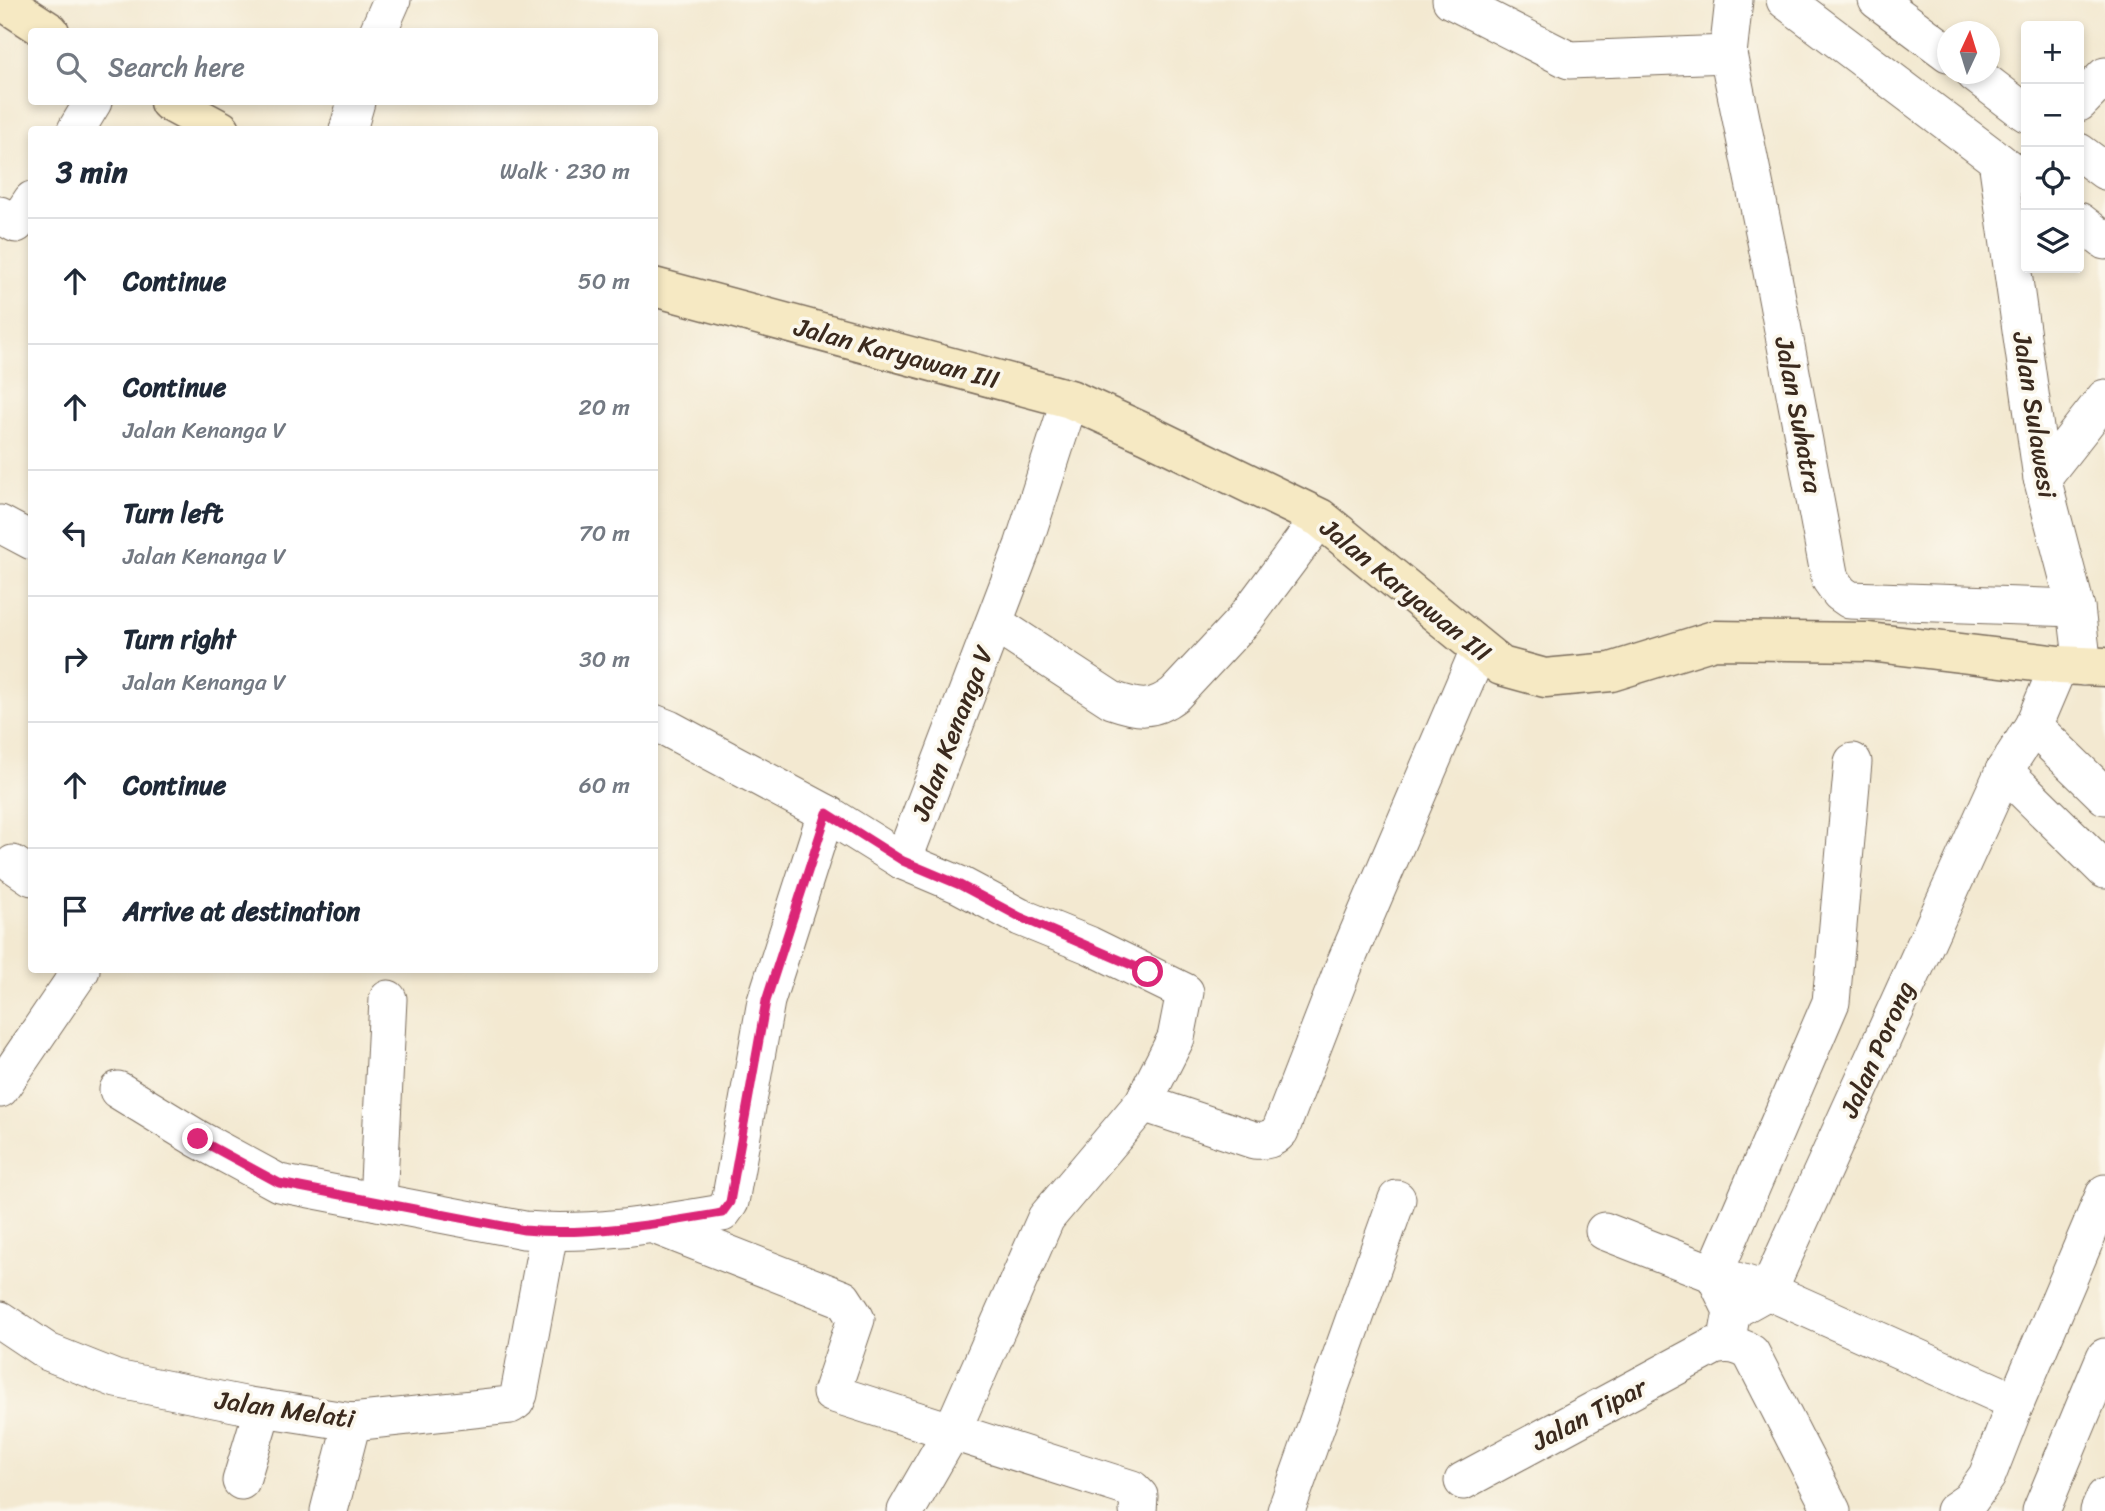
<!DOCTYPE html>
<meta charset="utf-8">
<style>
:root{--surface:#fff;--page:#f2f2f3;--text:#1f2937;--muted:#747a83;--line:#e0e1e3}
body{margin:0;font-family:Sriracha,sans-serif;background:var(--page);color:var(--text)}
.controls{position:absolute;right:21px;top:21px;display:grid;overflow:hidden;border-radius:7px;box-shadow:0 4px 10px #0003}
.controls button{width:63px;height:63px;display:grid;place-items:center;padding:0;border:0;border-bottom:2px solid var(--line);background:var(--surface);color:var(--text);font:35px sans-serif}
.compass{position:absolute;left:1937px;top:21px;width:63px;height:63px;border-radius:50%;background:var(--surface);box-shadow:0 4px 10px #0003;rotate:4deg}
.stop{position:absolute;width:21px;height:21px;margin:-16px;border:5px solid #db2777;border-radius:50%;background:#fff}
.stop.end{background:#db2777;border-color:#fff;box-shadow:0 2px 7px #0008}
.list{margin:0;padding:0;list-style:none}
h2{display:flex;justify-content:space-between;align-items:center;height:91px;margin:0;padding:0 28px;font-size:30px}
h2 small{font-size:23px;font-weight:400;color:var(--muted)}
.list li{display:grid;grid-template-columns:46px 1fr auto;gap:21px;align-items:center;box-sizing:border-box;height:126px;padding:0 28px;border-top:2px solid var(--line)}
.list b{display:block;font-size:26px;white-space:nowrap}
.list p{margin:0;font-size:23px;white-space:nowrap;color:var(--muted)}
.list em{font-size:23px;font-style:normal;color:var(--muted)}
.icon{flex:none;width:38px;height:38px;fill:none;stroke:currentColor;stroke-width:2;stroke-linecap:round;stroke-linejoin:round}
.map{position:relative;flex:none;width:2105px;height:1511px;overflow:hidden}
.search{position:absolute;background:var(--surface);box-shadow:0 4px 10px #0003;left:28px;top:28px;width:630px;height:77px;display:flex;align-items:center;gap:18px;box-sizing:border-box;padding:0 24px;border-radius:7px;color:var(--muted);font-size:26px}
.panel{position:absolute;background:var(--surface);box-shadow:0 4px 10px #0003;left:28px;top:126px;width:630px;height:847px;border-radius:7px}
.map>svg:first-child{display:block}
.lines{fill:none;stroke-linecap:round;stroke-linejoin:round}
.street-casing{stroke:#7b6d5d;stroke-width:39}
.secondary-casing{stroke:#7b6d5d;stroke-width:41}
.street{stroke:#fff;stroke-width:37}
.secondary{stroke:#f6e9c3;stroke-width:38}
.route{stroke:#db2777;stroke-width:9}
.labels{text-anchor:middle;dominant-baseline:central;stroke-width:7;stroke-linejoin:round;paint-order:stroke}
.street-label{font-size:26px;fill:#3b2a1e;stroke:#fbf7ec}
</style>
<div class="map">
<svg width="2105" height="1511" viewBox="0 0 2105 1511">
<rect width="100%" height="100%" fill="#fbf7ec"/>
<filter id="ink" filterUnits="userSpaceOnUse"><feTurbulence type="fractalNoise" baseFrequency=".0143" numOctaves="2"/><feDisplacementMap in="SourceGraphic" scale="14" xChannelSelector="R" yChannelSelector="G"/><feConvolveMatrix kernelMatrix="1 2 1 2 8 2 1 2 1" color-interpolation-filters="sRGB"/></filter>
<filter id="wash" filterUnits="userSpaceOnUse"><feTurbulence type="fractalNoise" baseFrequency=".00686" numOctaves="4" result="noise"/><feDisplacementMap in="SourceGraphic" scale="28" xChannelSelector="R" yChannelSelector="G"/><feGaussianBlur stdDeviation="1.57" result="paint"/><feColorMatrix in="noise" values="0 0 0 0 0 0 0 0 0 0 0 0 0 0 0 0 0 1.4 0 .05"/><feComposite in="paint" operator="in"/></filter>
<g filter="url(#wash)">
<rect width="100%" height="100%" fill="#f3e9d1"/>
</g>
<g filter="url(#ink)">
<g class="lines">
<!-- street casing -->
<g class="street-casing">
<g id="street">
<path d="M1451,0l118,60 159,-6"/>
<path d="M1734,0l-6,54 42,207 60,318 10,14 10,7 226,8"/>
<path d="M1785,0l232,175"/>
<path d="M1877,0l71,53"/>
<path d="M378,32l14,-32"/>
<path d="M1975,74l51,39"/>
<path d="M2079,103l26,-27"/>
<path d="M76,130l17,-28"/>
<path d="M348,130l8,-28"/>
<path d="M2079,152l26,19"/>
<path d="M1997,160l45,318 34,130 7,59"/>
<path d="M0,215l16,9 16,-24"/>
<path d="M2079,221l26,20"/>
<path d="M2042,478l63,-80"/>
<path d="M0,524l32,17"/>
<path d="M994,623l118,77c26,9 40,12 63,-6l69,-74 76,-102"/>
<path d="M654,723l15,6 157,84 77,48 57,24 60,32 69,28 96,47 -9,46 -33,65 -97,115 -94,213 -46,80"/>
<path d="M2033,726l72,70"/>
<path d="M2004,771l101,99"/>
<path d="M903,861l120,-315 47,-147"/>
<path d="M13,864l19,13"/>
<path d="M0,1089l81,-119"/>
<path d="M118,1090l80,49 81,44 245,47c65,6 133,-6 198,-17l8,-11 36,-201 60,-188"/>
<path d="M1143,1103l111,37c12,1 18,0 26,-9l64,-165 135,-316"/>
<path d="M378,1202l10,-203"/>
<path d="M654,1225l189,74 13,20 -25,74 301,96 7,7 -1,15"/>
<path d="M1604,1231l110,43 54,17 248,111"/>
<path d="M1732,1311l36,-20 236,-520 29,-45 26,-61"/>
<path d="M0,1320l48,32 68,27 133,27 103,16 158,-17 6,-4 3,-7 30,-161"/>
<path d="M1726,1344l6,-33 -18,-37 117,-272 22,-240"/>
<path d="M241,1481l22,-73"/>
<path d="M1463,1481l251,-135c14,-3 25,-2 37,7l81,158"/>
<path d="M329,1511l23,-89"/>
<path d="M1286,1511l111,-312"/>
<path d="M1954,1511l16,-11 17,-24 29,-74 89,-209"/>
<path d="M2041,1511l64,-154"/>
<path d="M2099,1511l6,-14"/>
</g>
</g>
<!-- secondary casing -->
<g class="secondary-casing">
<g id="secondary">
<path d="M1,0l49,32"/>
<path d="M169,102l52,28"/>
<path d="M654,287l416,112 77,35 173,84 181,148 44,12 66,-6 103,-32 155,2 190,23 46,2"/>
</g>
</g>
<!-- street -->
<use href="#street" class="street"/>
<!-- secondary -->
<use href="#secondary" class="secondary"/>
</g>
</g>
<g class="lines" filter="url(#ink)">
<!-- route -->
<path class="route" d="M198,1139l81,44 245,47c65,6 133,-6 198,-17l8,-11 36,-201 61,-188 76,48 57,24 60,32 128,55"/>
</g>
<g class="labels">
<!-- street labels -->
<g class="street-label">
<text transform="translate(897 353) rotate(15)">Jalan Karyawan III</text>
<text transform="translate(1799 415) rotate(79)">Jalan Suhatra</text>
<text transform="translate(2035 415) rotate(81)">Jalan Sulawesi</text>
<text transform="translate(1406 590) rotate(39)">Jalan Karyawan III</text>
<text transform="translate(952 733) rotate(-69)">Jalan Kenanga V</text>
<text transform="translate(1877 1049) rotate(-66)">Jalan Porong</text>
<text transform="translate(285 1409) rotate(8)">Jalan Melati</text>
<text transform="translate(1589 1414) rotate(-28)">Jalan Tipar</text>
</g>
</g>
</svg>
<div class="controls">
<button>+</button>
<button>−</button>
<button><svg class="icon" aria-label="locate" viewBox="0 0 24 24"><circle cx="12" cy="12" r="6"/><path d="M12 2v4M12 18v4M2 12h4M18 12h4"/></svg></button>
<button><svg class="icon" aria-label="layers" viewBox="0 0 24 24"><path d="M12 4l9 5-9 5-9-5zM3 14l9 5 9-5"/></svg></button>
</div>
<svg class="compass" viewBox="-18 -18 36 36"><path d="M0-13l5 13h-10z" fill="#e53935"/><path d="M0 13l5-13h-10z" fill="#747a83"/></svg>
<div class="stop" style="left:1148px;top:972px"></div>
<div class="stop end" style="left:198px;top:1139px"></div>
<div class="search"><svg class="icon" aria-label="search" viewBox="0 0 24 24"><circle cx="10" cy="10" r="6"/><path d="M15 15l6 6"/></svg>Search here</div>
<section class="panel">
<h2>3 min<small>Walk · 230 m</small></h2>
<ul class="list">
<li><svg class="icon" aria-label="ahead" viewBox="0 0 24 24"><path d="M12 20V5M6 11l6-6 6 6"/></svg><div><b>Continue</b></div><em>50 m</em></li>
<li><svg class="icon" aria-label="ahead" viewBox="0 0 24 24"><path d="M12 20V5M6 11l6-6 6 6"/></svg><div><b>Continue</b><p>Jalan Kenanga V</p></div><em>20 m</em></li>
<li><svg class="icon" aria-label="left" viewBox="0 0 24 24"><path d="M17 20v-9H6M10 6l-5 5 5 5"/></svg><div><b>Turn left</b><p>Jalan Kenanga V</p></div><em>70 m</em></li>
<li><svg class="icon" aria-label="right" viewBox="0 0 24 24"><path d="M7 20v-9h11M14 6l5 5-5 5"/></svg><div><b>Turn right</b><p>Jalan Kenanga V</p></div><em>30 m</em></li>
<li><svg class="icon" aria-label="ahead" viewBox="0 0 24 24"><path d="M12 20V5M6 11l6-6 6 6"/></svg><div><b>Continue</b></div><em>60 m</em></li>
<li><svg class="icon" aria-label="arrive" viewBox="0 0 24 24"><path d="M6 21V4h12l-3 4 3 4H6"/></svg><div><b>Arrive at destination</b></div></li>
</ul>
</section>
</div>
